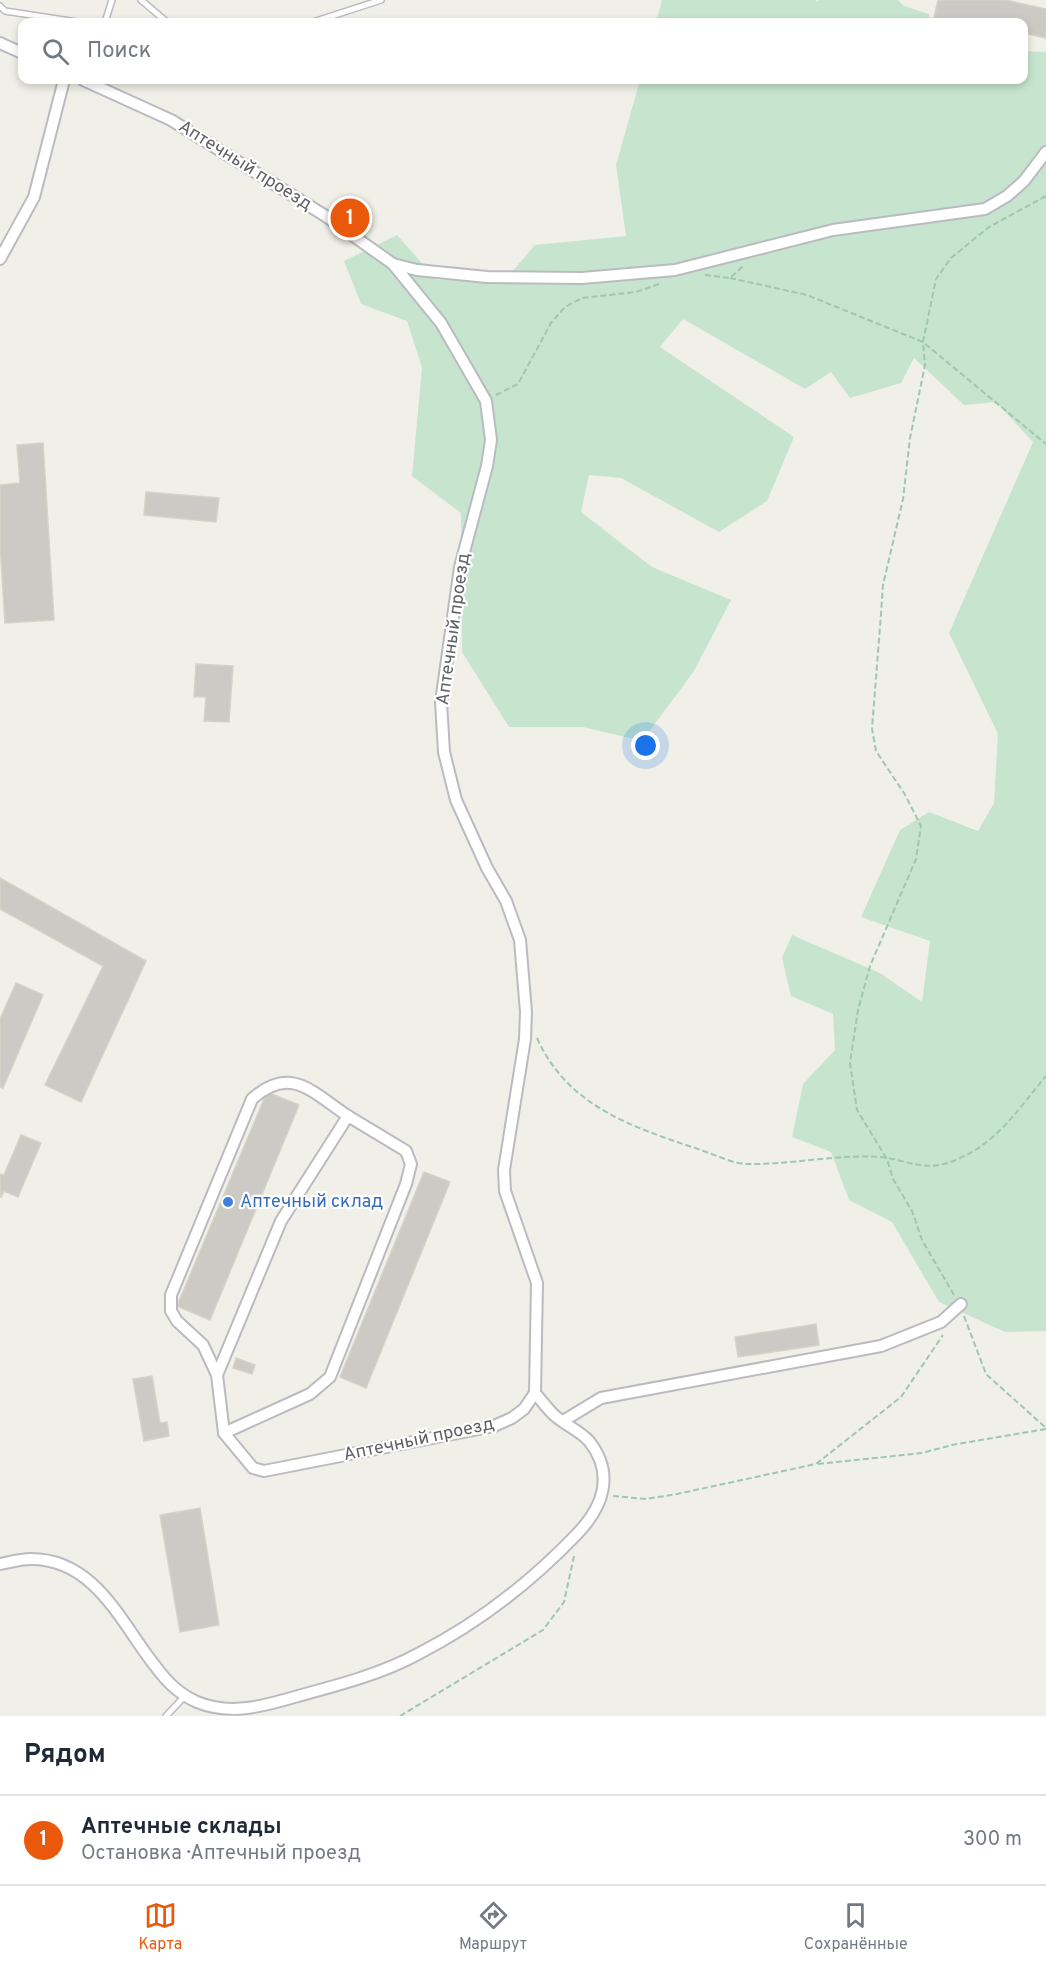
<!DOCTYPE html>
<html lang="ru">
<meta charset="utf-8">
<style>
:root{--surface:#fff;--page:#f2f2f3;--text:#1f2937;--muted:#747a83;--line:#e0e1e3;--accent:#ea580c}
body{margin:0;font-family:Overpass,sans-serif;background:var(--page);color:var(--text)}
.you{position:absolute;left:646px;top:746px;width:21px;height:21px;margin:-15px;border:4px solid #fff;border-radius:50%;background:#1a73e8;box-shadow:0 0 0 9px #1a73e833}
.badge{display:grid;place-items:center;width:39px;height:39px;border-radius:50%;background:var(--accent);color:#fff;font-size:20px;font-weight:700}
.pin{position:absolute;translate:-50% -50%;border:3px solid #fff;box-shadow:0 2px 6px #0006}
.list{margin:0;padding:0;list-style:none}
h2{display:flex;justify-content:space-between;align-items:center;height:78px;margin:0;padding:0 24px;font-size:26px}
h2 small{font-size:20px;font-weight:400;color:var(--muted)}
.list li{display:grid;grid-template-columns:39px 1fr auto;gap:18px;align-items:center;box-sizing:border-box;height:90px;padding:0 24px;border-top:2px solid var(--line)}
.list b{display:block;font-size:22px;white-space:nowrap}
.list p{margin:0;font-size:20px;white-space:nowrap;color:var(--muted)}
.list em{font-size:20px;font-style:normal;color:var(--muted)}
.icon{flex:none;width:33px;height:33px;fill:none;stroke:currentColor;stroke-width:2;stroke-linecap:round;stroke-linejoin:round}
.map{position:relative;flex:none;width:1046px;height:1716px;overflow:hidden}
.search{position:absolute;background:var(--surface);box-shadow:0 3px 9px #0003;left:18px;right:18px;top:18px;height:66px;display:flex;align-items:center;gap:15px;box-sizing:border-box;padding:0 21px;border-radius:12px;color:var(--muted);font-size:22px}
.sheet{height:168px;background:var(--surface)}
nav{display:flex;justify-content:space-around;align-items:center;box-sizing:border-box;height:84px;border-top:2px solid var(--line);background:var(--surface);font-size:16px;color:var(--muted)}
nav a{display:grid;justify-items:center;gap:3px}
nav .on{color:var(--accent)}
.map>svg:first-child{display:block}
.green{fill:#c7e5ce}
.building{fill:#cbcac4;stroke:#d4d3c6;stroke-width:1.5}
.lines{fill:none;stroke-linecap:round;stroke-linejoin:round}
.service-casing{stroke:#babbc0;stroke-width:8}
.minor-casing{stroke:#babbc0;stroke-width:14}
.path{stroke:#a0c6b3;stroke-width:2;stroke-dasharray:6 3;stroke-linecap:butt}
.service{stroke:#fff;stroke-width:5}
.minor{stroke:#fff;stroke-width:10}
.shop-dot{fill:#3f7fe0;stroke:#fff;stroke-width:2}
.labels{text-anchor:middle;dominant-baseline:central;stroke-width:4.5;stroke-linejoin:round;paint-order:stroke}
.street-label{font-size:18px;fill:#5f6166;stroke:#fff}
.shop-label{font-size:18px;fill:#366cbe;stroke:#fff;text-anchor:start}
</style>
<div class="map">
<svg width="1046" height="1716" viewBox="0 0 1046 1716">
<rect width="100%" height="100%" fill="#f0f0e8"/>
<!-- green -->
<g class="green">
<path d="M662,0h153l2,2 2,-2h79l6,6 25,8 1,8h-274z"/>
<path d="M1024,51l22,1v1279l-41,1 -66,-30 -47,-80 -43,-22 -18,-48 -39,-15 11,-53 32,-34 -2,-36 -42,-18 -9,-38 10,-23 88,38 42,29 8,-61 -69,-24 39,-87 29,-18 49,19 16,-28 4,-69 -49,-101 84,-191 -37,-40 -32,3 -50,-47 -13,25 -51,15 -19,-26 -26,17 -122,-70 -23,28 134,90 -27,64 -48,31 -98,-54 -32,-3 -8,37 71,55 79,33 -37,71 -52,70 -59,-14h-74l-47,-75 -1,-139 -49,-37 10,-108 -15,-47 -46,-17 -17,-43 53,-26 40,45 67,1 31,-36 91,-9 -10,-71 24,-85h384z"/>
</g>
<!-- building -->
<g class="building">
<path d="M938,0h67l41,9v29l-22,-5v-11h-91z"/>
<path d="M43,443l11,177 -49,3 -5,-79v-59l20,-2 -3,-38z"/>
<path d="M146,492l73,6 -3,24 -72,-7z"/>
<path d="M196,664l37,2 -4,56 -25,-1 2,-24h-12z"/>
<path d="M0,878l146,83 -65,141 -36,-17 58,-119 -103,-57z"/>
<path d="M16,983l27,12 -40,93 -3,-1v-68z"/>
<path d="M267,1092l32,13 -89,215 -33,-14z"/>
<path d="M21,1135l20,8 -23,54 -14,-6 -3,7 -1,-24 4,1z"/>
<path d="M424,1172l26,10 -84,206 -26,-11z"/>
<path d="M816,1324l3,21 -81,12 -3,-20z"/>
<path d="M236,1358l19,7 -3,9 -19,-6z"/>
<path d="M152,1376l8,47 7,-1 2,14 -25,5 -11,-62z"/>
<path d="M200,1508l19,117 -39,7 -20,-117z"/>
</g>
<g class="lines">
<!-- service casing -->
<g class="service-casing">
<g id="service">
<path d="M141,0l26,22"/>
<path d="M0,6l5,5 72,11"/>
<path d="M105,22l7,-22"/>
<path d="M313,22l68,-22"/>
<path d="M166,1716l19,-20"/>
</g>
</g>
<!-- minor casing -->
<g class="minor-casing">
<g id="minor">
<path d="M0,43l22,10"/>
<path d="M83,80l88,40 153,95 69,49 48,59 45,78 5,39 -4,26 -27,101 -19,135 3,50 12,48 31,68 19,33 14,39 6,72 -1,27 -21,131 1,21 32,92 -2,110 -11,16 -12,9 -18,8 -230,45 -11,-3 -29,-35 -7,-58 -14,-30 -26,-24 -6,-10v-16l81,-196c39,-35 61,-6 96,17l-67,105 -64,154"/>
<path d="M0,259l34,-62 30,-117"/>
<path d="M393,264l24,6 70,7 95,1 93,-8 158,-40 152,-21 22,-13 17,-15 22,-29"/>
<path d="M563,1421l38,-23 280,-52 60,-24 20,-18"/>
<path d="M224,1433l86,-39 20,-17 76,-193 5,-20 -5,-13 -58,-35"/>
<path d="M0,1564c10,-2 21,-5 31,-5 65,0 91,66 125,108 10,14 25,28 41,35 34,14 67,4 101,-6 41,-11 83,-22 120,-42 59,-30 113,-72 159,-120 26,-27 38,-60 12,-93 -10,-11 -26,-17 -36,-27 -7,-7 -12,-14 -18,-21"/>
</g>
</g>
<!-- path -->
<g class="path">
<path d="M705,275l25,3 13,-12"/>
<path d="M730,278l77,17 116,47 123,102"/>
<path d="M496,395l22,-11 33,-61 14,-16 17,-9 54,-6 23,-8"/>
<path d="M537,1038c30,67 92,88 158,110 16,5 35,15 52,16 42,1 90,-10 132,-7 31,3 46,17 79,2 40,-17 61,-51 88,-83"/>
<path d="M954,1295l-32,-55 -10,-29 -19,-32 -6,-20 -30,-49 -7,-47 8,-53 12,-44 46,-107 5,-33 -17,-33 -28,-42 -4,-22 9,-115 2,-29 20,-86 7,-61 15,-73 -2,-23 13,-63 15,-21 38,-31 57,-31"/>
<path d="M964,1316l22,58 60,54"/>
<path d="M818,1464l104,-11 30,-8 94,-16"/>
<path d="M613,1496l33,3 31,-5 139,-30 85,-67 42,-62"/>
<path d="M400,1716l143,-86 21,-28 10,-46"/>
</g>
<!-- service -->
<use href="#service" class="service"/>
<!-- minor -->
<use href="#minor" class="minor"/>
</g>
<!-- markers -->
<circle class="shop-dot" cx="228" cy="1202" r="6"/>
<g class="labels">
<!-- street labels -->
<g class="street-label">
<text transform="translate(245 166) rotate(32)">Аптечный проезд</text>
<text transform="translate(454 629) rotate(-82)">Аптечный проезд</text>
<text transform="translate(419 1440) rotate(-12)">Аптечный проезд</text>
</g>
<!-- shop labels -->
<g class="shop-label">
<text x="240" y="1202">Аптечный склад</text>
</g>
</g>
</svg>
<div class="you"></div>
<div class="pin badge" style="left:350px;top:218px">1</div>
<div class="search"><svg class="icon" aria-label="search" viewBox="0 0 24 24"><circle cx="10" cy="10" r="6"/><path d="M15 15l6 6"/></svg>Поиск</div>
</div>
<section class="sheet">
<h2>Рядом<small></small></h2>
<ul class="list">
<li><span class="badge">1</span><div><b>Аптечные склады</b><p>Остановка · Аптечный проезд</p></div><em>300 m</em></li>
</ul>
</section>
<nav>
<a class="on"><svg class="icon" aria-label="map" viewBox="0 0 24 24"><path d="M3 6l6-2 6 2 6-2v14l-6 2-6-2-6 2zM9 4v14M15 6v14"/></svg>Карта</a>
<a><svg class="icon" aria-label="directions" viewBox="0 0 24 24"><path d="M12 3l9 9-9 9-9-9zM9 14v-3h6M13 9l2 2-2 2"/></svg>Маршрут</a>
<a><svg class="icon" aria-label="saved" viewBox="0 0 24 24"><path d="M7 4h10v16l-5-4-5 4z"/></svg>Сохранённые</a>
</nav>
